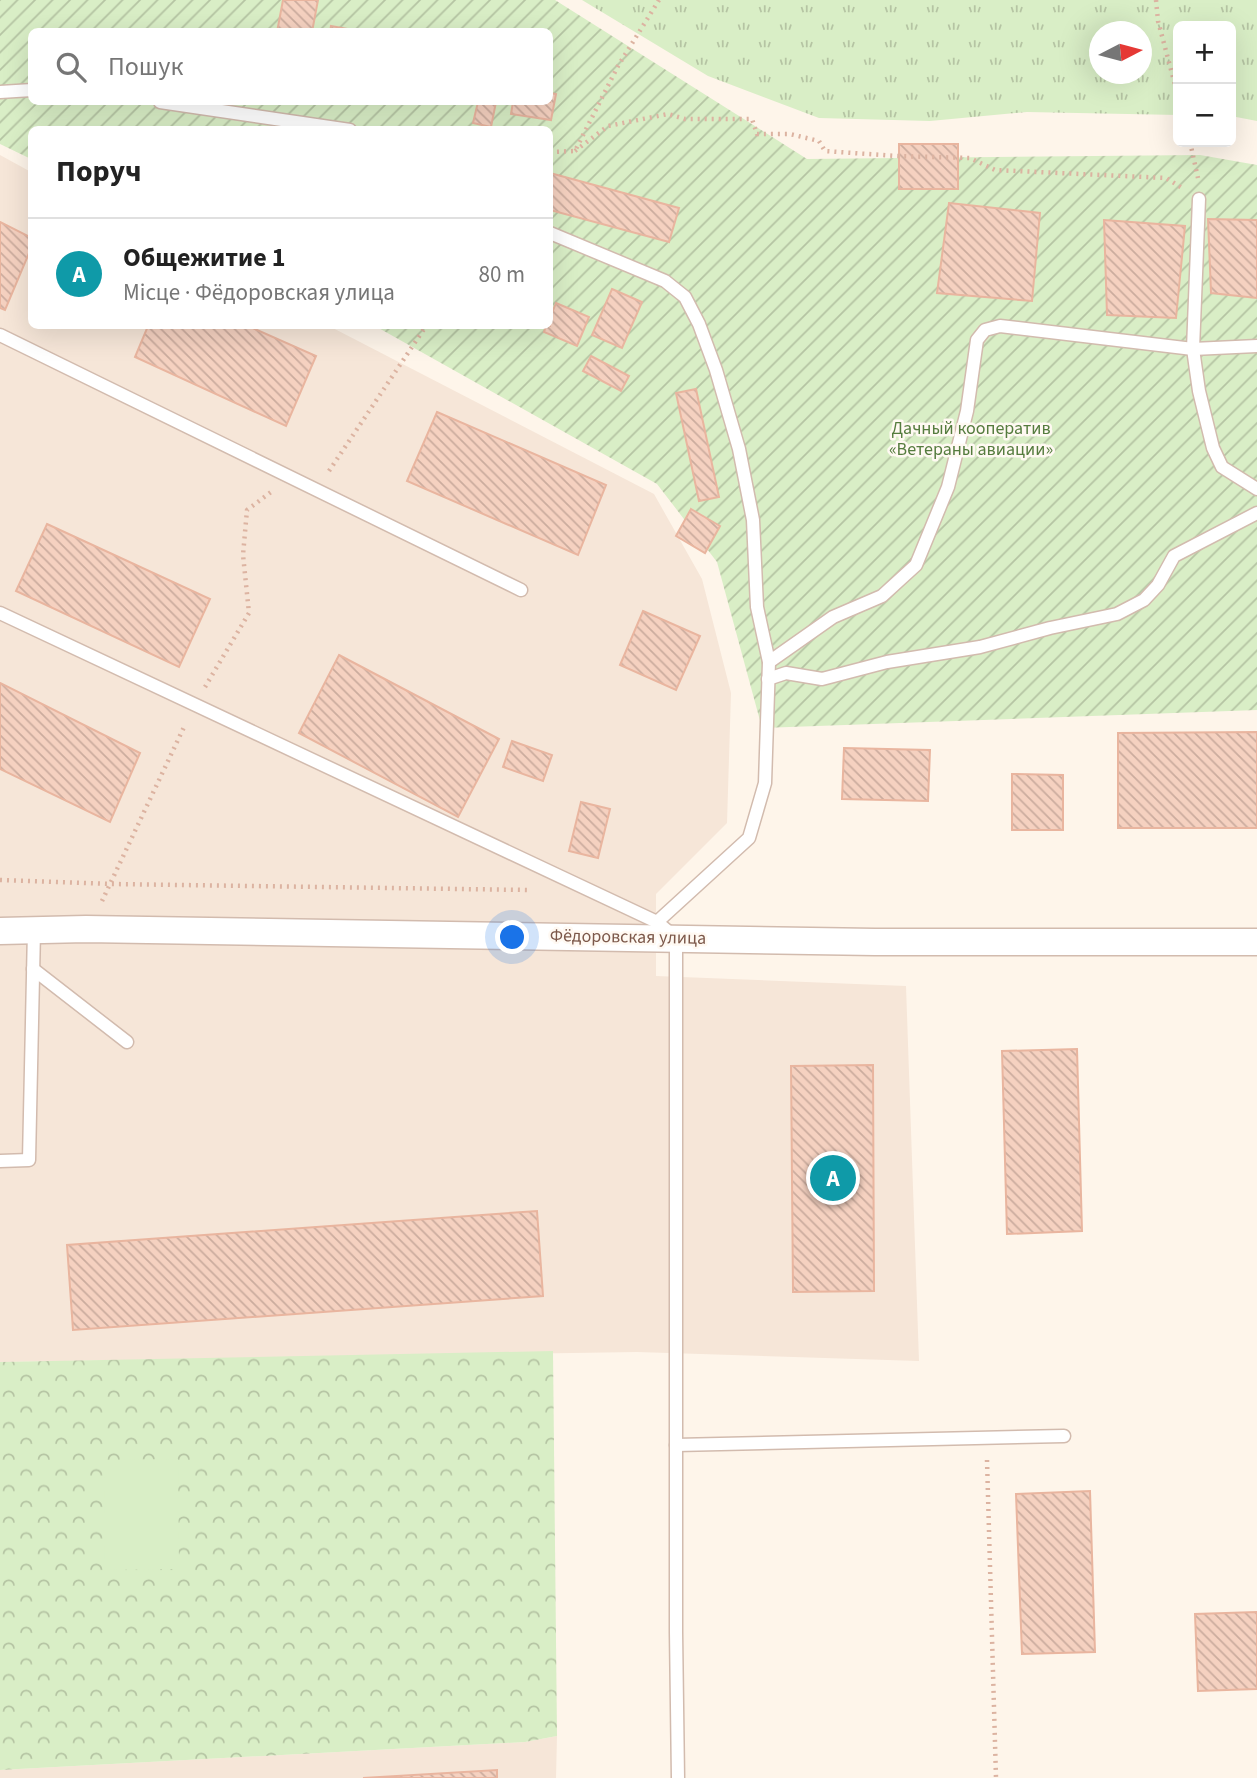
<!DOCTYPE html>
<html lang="uk">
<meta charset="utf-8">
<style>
:root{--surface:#fff;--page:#f2f2f2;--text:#222;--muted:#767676;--line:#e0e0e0;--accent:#0f766e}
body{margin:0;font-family:"Source Sans 3",sans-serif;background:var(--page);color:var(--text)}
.controls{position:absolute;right:21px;top:21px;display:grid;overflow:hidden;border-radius:10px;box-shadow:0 7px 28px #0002}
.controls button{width:63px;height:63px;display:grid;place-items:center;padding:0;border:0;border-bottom:2px solid var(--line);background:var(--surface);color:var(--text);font:35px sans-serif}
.compass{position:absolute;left:1089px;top:21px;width:63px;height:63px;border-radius:50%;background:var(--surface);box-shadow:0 7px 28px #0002;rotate:84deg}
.you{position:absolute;left:513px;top:938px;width:24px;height:24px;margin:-18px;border:5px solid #fff;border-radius:50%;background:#1a73e8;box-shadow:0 0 0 10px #1a73e833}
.badge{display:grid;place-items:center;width:46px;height:46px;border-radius:50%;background:var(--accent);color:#fff;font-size:23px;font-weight:700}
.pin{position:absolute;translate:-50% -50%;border:4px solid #fff;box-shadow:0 2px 7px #0006}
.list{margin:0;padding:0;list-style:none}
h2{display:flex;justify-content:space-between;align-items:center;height:91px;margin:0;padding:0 28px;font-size:30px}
h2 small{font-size:23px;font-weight:400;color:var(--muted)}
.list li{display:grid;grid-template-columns:46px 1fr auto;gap:21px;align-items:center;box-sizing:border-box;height:112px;padding:0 28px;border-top:2px solid var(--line)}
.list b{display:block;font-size:26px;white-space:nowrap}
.list p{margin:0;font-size:23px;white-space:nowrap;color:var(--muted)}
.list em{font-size:23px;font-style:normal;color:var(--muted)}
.icon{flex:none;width:38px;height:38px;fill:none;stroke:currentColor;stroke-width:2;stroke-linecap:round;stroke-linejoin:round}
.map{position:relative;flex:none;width:1257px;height:1778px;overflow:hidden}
.search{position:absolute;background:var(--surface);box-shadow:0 7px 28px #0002;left:28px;top:28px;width:525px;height:77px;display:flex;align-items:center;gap:18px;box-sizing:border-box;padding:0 24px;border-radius:10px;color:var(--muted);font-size:26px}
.panel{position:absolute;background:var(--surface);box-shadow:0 7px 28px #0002;left:28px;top:126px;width:525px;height:203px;border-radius:10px}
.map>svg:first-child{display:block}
.residential{fill:#f6e6d8}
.grass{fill:url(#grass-tufts);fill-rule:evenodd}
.park{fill:url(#park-crowns)}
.garden{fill:url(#garden-furrows);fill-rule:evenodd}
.pitch{fill:#d9eec6}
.building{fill:url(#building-back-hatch);stroke:#e9b59f;stroke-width:2}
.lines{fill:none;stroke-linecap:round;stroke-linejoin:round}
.service-casing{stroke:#d2bbae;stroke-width:15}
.minor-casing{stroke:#d2bbae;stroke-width:29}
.path{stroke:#dcb3a1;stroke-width:4.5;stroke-dasharray:2 5;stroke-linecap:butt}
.service{stroke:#fff;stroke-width:12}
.minor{stroke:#fff;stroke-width:26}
.labels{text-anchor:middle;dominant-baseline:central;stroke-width:5;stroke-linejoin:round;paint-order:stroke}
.park-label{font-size:18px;fill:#557c3e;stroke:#fff9f2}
.street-label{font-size:18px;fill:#7c584a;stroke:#fff9f2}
</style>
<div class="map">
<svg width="1257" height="1778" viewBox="0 0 1257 1778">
<defs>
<pattern id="grass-tufts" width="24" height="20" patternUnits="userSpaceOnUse" patternTransform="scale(1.75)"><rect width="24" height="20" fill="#d9eec6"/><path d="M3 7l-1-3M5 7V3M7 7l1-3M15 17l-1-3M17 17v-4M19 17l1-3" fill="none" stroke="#b5c4a3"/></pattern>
<pattern id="park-crowns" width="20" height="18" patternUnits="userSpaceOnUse" patternTransform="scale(1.75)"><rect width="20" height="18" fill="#d9eec6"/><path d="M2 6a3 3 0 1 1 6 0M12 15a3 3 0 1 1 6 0" fill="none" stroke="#b5c4a3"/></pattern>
<pattern id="garden-furrows" width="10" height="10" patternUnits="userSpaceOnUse" patternTransform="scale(1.75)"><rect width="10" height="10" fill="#d9eec6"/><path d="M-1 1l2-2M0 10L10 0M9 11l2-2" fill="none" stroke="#b5c4a3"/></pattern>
<pattern id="building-back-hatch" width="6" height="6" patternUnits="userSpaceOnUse" patternTransform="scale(1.75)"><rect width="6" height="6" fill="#f5d1c0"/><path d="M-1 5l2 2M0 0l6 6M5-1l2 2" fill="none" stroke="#cbac9e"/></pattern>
</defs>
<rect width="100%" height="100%" fill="#fef5ea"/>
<!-- residential -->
<g class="residential">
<path d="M0,155l31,17 1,154h297l325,168 48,85 29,114 -4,130 -71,71v82l250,10 13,375 -282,-9 -637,10z"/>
<path d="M557,1736l-1,42h-556v-8l525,-28z"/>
</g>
<!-- grass -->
<path class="grass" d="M582,0h675v121l-26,-5v-90h-53v89l-151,-3 -97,9 -111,-3 -111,-42zM1100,32h42v42h-42z"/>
<!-- park -->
<path class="park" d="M553,1351l4,385 -32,6 -525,28v-408z"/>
<!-- garden -->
<path class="garden" d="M0,0h555l252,159 393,-4 57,10v545l-495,18 -45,-166 -60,-78 -282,-158h175v-196h-518l-1,29 -31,-15zM32,32h518v70h-518z"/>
<!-- pitch -->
<path class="pitch" d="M178,1459l1,110 -74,1 -1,-110z"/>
<!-- building -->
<g class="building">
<path d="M283,0h35l-6,32h-35z"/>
<path d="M331,26l33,6h-34z"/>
<path d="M550,93l6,1 -5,26 -40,-6 2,-12h37z"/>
<path d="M478,102h18l-5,25 -18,-4z"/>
<rect x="899" y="144" width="59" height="45"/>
<path d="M550,173l129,35 -10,34 -119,-32z"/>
<path d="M949,203l91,10 -8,88 -95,-8z"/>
<path d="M1208,219l49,1v78l-46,-5z"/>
<path d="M1104,220l81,6 -9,92 -69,-3z"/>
<path d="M0,222l32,16v8l-27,64 -5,-2z"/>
<path d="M612,289l30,13 -20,46 -30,-13z"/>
<path d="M556,303l33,14 -12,29 -33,-14 2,-6h4v-8z"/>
<path d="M148,326h100l68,30 -30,70 -151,-69z"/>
<path d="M591,356l38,20 -8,15 -38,-20z"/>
<path d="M696,389l23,108 -20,4 -23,-108z"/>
<path d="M437,412l169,73 -28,70 -171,-74z"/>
<path d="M691,509l29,17 -15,27 -29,-17z"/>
<path d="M47,524l163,75 -31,68 -163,-76z"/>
<path d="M643,611l57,25 -24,54 -56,-25z"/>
<path d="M339,655l160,84 -41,78 -159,-84z"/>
<path d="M0,683l140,70 -30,69 -110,-53z"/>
<path d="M1257,732v96h-139v-95z"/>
<path d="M512,741l40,14 -9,26 -40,-14z"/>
<path d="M844,748l86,2 -2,51 -86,-2z"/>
<path d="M1012,774l51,1v55h-51z"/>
<path d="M581,802l29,7 -12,49 -29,-7z"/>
<path d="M1077,1049l5,182 -75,3 -5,-183z"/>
<path d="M873,1065l1,226 -81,1 -2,-226z"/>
<path d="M537,1211l6,85 -470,34 -6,-85z"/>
<path d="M1090,1491l5,161 -73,2 -6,-160z"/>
<path d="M1257,1612v77l-59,2 -3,-77z"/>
<path d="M497,1770v8h-134z"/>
</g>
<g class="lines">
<!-- service casing -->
<g class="service-casing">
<g id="service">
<path d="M0,92l32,-2"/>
<path d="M160,102l190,28"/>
<path d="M1199,199l-6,150 6,42 14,57 9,19 35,22"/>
<path d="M550,233l115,48 20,16 14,27 17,46 23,79 14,71 4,87 12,55 -4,121 -16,55 -92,84"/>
<path d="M0,335l521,255"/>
<path d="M0,613l657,309 19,16v694l2,146"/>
<path d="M769,662l64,-45 49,-21 34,-31 32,-78 19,-76 10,-71 8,-10 15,-4 193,23 64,-3"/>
<path d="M768,679l18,-6 36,6 65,-17 93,-15 70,-19 67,-14 27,-14 14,-15 16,-29 83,-43"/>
<path d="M33,969l94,73"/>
<path d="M0,1161l29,-1 5,-230"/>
<path d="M676,1445l388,-9"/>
</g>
</g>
<!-- minor casing -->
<g class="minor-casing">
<path id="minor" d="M0,931l86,-2 789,13h382"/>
</g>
<!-- path -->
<g class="path">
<path d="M1156,0l2,21 20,75"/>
<path d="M1190,142l8,36"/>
<path d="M575,151l33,-25 60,-12 17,5h67l5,15h33l29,7 6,10 71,5 74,2 25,12 171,8 16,10"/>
<path d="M550,152l25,-1 43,-85 41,-66"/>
<path d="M329,471l97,-145"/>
<path d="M205,687l44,-74 -6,-58 4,-45 24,-18"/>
<path d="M0,880l112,4 417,6"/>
<path d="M102,901l83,-176"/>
<path d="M987,1460l9,318"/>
</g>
<!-- service -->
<use href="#service" class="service"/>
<!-- minor -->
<use href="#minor" class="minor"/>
</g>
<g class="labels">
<!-- park labels -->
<g class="park-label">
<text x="971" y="428">Дачный кооператив<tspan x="971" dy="21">«Ветераны авиации»</tspan></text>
</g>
<!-- street labels -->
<g class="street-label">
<text transform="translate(628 937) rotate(1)">Фёдоровская улица</text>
</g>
</g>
</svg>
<div class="controls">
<button>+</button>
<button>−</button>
</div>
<svg class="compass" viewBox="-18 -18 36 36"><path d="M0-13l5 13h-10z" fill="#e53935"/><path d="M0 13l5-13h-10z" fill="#767676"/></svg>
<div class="you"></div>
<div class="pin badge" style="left:833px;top:1178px;background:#0f9aa8">A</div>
<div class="search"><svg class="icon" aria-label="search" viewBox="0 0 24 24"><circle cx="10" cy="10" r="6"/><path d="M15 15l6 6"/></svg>Пошук</div>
<section class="panel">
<h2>Поруч<small></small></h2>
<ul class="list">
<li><span class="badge" style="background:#0f9aa8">A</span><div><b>Общежитие 1</b><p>Місце · Фёдоровская улица</p></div><em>80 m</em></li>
</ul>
</section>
</div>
